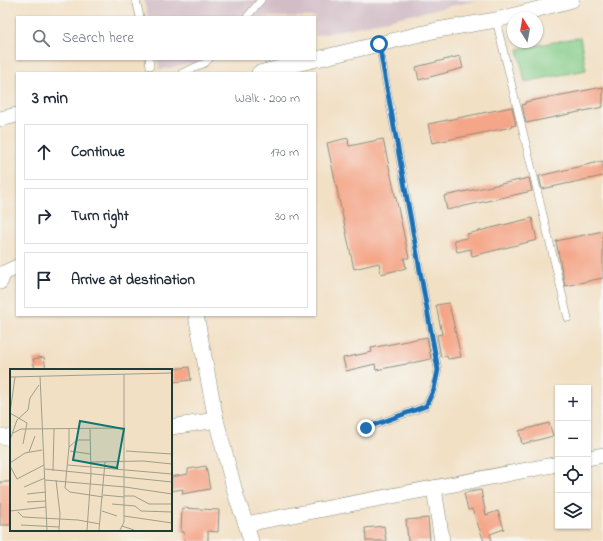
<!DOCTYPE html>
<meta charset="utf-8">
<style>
:root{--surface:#fff;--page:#f2f2f3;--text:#1f2937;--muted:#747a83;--line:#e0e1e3}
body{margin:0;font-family:"Indie Flower",sans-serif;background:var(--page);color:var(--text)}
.controls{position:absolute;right:12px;bottom:12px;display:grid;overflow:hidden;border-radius:0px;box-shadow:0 1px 3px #0004}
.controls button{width:36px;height:36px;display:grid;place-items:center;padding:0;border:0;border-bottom:1px solid var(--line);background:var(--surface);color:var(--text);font:20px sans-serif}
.compass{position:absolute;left:507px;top:12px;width:36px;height:36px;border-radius:50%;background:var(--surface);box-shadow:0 1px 3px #0004;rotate:349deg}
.stop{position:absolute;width:12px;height:12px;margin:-9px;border:3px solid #1f6fb2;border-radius:50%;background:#fff}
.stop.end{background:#1f6fb2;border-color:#fff;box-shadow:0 1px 4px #0008}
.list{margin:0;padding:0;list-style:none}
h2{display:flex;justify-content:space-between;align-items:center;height:52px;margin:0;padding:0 16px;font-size:17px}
h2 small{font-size:13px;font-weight:400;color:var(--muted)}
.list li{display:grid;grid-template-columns:26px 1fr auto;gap:12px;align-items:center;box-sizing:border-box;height:56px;margin:0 8px 8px;padding:0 8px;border:1px solid var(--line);border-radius:0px}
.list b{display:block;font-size:15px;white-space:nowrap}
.list em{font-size:13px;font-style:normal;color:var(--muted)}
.icon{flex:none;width:22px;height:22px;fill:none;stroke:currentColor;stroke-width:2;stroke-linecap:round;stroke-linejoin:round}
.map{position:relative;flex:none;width:603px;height:541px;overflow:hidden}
.search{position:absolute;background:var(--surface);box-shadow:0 1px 3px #0004;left:16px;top:16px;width:300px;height:44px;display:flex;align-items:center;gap:10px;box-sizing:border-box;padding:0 14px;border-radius:0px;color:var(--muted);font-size:15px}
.panel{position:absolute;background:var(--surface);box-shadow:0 1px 3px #0004;left:16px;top:72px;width:300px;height:244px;border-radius:0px}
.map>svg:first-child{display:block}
.industrial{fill:#d2bdc6}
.grass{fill:#84cc88;stroke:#52845e}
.building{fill:#f5a688}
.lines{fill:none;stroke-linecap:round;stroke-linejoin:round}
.service-casing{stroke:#888e7c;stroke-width:8}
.minor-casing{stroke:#888e7c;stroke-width:16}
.service{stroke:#fff;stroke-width:7}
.minor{stroke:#fff;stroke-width:15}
.route{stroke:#1f6fb2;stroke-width:5}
.inset-road{fill:none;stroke:#9e9f8b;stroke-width:1}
.view{fill:#0f766e;fill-opacity:0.15;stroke:#0f766e;stroke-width:2}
.inset-edge{fill:none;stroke:#1f3d34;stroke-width:2}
</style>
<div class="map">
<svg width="603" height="541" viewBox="0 0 603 541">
<rect width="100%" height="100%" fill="#f6f6f2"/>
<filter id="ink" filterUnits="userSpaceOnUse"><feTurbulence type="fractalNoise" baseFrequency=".025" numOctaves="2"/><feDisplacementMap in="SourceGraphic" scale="8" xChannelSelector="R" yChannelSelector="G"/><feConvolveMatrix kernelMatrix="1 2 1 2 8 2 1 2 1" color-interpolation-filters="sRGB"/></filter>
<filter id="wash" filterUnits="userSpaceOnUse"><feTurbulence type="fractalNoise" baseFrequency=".012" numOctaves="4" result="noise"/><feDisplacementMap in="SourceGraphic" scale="16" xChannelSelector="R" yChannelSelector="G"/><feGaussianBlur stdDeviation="0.9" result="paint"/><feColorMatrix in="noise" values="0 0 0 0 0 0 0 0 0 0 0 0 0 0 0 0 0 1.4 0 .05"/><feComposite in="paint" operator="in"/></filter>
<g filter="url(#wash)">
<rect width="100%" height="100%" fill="#f2e0c5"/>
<!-- industrial -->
<g class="industrial">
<path d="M144,0h334l-163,36v-19h-167z"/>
<path d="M157,59h54l-51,11z"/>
</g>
<!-- grass -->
<path class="grass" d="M580,37l6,33 -61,12 -7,-33z"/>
<g id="blocks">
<!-- building -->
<g class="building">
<path d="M460,56l3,12 -44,12 -3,-13z"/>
<path d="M603,87v20l-77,16 -4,-18 3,-1v-2z"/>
<path d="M512,107l4,18 -5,1 1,1 -80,16 -4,-19z"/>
<path d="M348,138l1,8 34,-7 26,119h-5l2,10 -25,6 -2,-11 -25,6 -27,-126z"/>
<path d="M603,161v15l-61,13 -3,-13z"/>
<path d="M529,178l3,13 -85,19 -3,-14z"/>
<path d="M532,218l5,22 -65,16 -1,-7 -14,3 -3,-12 14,-2 -1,-4z"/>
<path d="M603,231v47l-38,8 -9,-45z"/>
<path d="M449,303l12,54 -13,2 -1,-3 -6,1 -4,-22 5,-1 -6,-29z"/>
<path d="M427,337l4,22 -55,11 -1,-6 -29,7 -3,-13 29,-6 -1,-4z"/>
<path d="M44,357l2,13h-11l-2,-11z"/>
<path d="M189,367l2,13 -17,2 -2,-13z"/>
<path d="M549,423l4,13 -31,8 -3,-13z"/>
<path d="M206,466l4,23 -28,5 1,-5 -12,2v-14l17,-3v-5z"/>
<rect x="0" y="482" width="11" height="43"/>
<path d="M481,490l5,25 12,-4 6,18 -14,5 2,7h-8l-12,-32 -4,1 -4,-17z"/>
<path d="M182,508l37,2 -1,22 -10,-1v10h-23l-1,-9h-3z"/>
<path d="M428,518l2,23h-22l-2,-21z"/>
<path d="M384,526l2,15h-20l-1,-13z"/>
</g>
</g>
</g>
<g filter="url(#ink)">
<use href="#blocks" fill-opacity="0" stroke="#888e7c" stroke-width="1"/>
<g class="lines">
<!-- service casing -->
<g class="service-casing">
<g id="service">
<path d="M136,0l4,17"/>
<path d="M247,17l14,-17"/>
<path d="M496,20l72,298"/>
<path d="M149,59l1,7"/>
<path d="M182,73l23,-10 4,-4"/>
<path d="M366,428l60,-22 8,-17 4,-19 -59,-326"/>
</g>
</g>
<!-- minor casing -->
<g class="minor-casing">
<g id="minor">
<path d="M259,73l178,-43 59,-10 76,-20"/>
<path d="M0,119l17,-4"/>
<path d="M0,282l4,-9 13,-6"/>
<path d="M196,315l20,105 21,79 9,25 5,17"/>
<path d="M171,427l45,-7"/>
<path d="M0,436l11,2"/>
<path d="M588,458l15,-3"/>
<path d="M434,488l8,53"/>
<path d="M246,524l312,-60"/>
</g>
</g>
<!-- service -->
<use href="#service" class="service"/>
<!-- minor -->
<use href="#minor" class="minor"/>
</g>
</g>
<g class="lines" filter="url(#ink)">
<!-- route -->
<path class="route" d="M366,428l60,-22 8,-17 4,-19 -59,-326"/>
</g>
<!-- overview -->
<g transform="translate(10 369)">
<rect width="162" height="162" fill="#f2e0c5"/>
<path class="inset-road" d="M30,7l7,154M0,8l162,-4M0,44l17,10 -4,21M0,44l5,-36M59,60v18M3,64l8,-4 104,-1M0,71l7,-20 11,-10 2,-12 9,-13M80,71h-13l-8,7 -4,41 5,4 33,5M60,82l20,3M116,82l46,3M19,83l6,-16M81,93l52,-1 29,3M0,94l15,-10 17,-3M58,96l104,9M0,97l7,13 27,-14M35,100l127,13M43,102l1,-42M35,111l80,7 47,7M46,111l4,34 -1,16M14,118l21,-9M17,125l19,-2M93,126l21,2M114,127h10l15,8h23M17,133l19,-1M102,135l23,2 6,5 31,1M0,142l36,-4M92,142l15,5M8,143l5,5 55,3 22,4M114,147l48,7M11,156l38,2M112,157l12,4M77,161l4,-56 -1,-45M89,161l6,-68M110,161l4,-8v-148"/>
<path class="view" d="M70,52l44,8 -7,39 -44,-8z"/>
<rect width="162" height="162" class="inset-edge"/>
</g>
</svg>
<div class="controls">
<button>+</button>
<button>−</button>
<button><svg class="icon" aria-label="locate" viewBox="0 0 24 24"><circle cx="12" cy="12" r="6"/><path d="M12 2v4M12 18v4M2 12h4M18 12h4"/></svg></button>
<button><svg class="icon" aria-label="layers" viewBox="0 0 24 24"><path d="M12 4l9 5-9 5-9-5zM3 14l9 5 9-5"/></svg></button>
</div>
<svg class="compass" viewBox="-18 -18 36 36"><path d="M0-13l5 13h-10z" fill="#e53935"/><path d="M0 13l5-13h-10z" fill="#747a83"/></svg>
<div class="stop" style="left:379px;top:44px"></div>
<div class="stop end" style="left:366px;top:428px"></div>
<div class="search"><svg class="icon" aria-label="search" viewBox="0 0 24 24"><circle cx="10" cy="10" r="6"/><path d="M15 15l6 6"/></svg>Search here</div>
<section class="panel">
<h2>3 min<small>Walk · 200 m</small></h2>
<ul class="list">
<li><svg class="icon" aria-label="ahead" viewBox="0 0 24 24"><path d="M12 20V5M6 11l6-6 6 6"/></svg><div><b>Continue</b></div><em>170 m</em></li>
<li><svg class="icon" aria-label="right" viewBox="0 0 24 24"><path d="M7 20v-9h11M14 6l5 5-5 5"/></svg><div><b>Turn right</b></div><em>30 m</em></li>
<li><svg class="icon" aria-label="arrive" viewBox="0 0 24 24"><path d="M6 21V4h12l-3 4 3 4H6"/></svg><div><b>Arrive at destination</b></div></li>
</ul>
</section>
</div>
